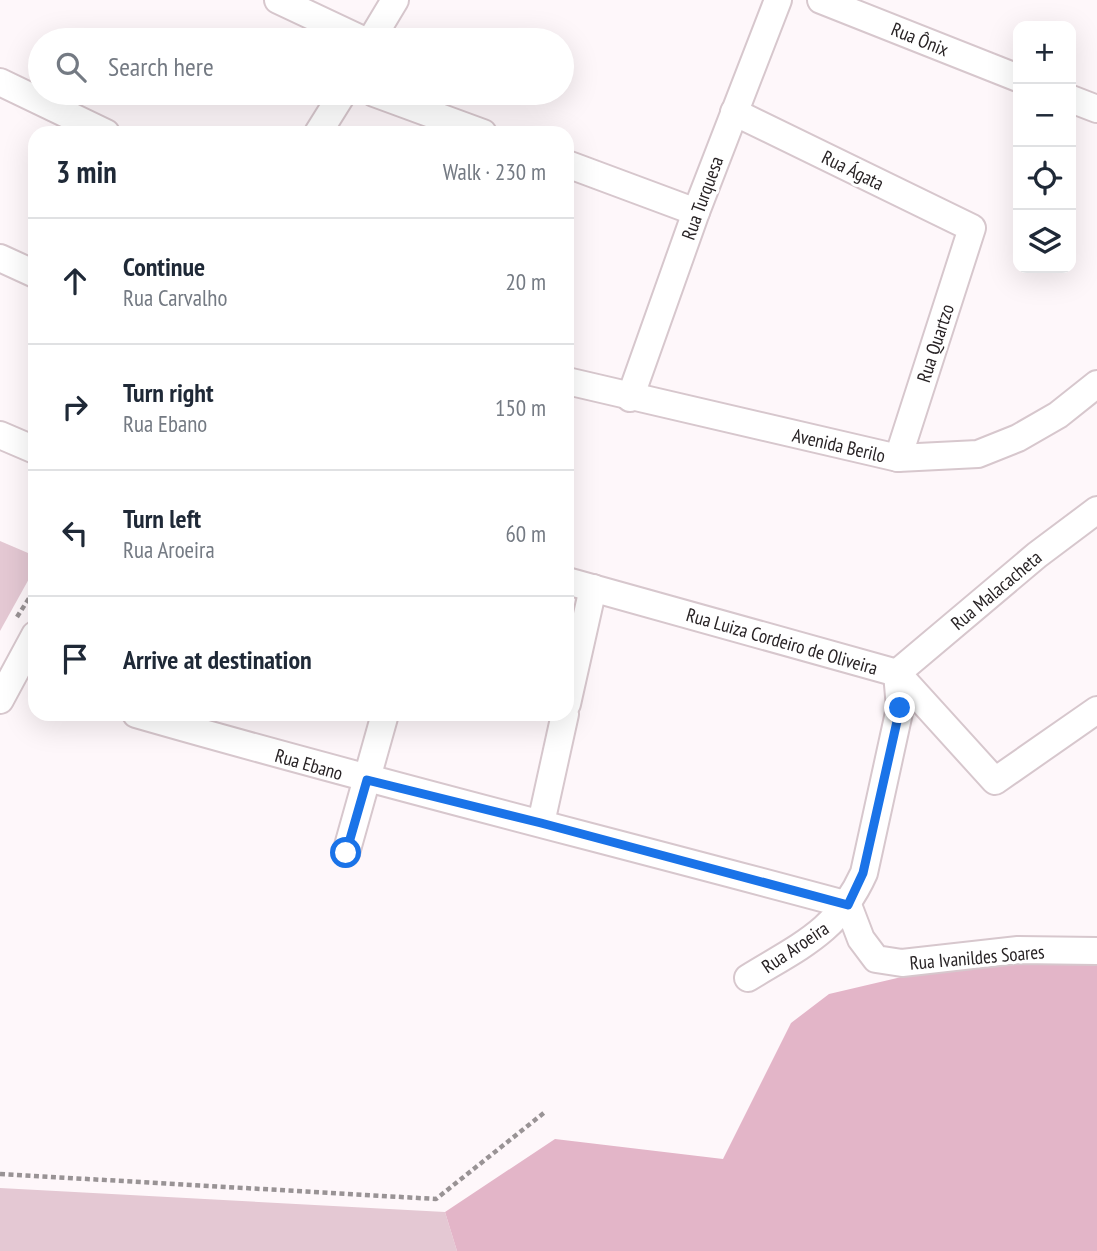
<!DOCTYPE html>
<meta charset="utf-8">
<style>
:root{--surface:#fff;--page:#f6f6f7;--text:#1f2937;--muted:#747a83;--line:#e0e1e3}
body{margin:0;font-family:"PT Sans Narrow",sans-serif;background:var(--page);color:var(--text)}
.controls{position:absolute;right:21px;top:21px;display:grid;overflow:hidden;border-radius:14px;box-shadow:0 7px 28px #0002}
.controls button{width:63px;height:63px;display:grid;place-items:center;padding:0;border:0;border-bottom:2px solid var(--line);background:var(--surface);color:var(--text);font:35px sans-serif}
.stop{position:absolute;width:21px;height:21px;margin:-16px;border:5px solid #1a73e8;border-radius:50%;background:#fff}
.stop.end{background:#1a73e8;border-color:#fff;box-shadow:0 2px 7px #0008}
.list{margin:0;padding:0;list-style:none}
h2{display:flex;justify-content:space-between;align-items:center;height:91px;margin:0;padding:0 28px;font-size:30px}
h2 small{font-size:23px;font-weight:400;color:var(--muted)}
.list li{display:grid;grid-template-columns:46px 1fr auto;gap:21px;align-items:center;box-sizing:border-box;height:126px;padding:0 28px;border-top:2px solid var(--line)}
.list b{display:block;font-size:26px;white-space:nowrap}
.list p{margin:0;font-size:23px;white-space:nowrap;color:var(--muted)}
.list em{font-size:23px;font-style:normal;color:var(--muted)}
.icon{flex:none;width:38px;height:38px;fill:none;stroke:currentColor;stroke-width:2;stroke-linecap:round;stroke-linejoin:round}
.map{position:relative;flex:none;width:1097px;height:1251px;overflow:hidden}
.search{position:absolute;background:var(--surface);box-shadow:0 7px 28px #0002;left:28px;top:28px;width:546px;height:77px;display:flex;align-items:center;gap:18px;box-sizing:border-box;padding:0 24px;border-radius:38px;color:var(--muted);font-size:26px}
.panel{position:absolute;background:var(--surface);box-shadow:0 7px 28px #0002;left:28px;top:126px;width:546px;height:595px;border-radius:21px}
.map>svg:first-child{display:block}
.green{fill:#e4c8d3}
.forest{fill:#e3b5c8}
.lines{fill:none;stroke-linecap:round;stroke-linejoin:round}
.minor-casing{stroke:#d7c7cd;stroke-width:30}
.path{stroke:#999395;stroke-width:4.5;stroke-dasharray:5 3.5;stroke-linecap:butt}
.minor{stroke:#fff;stroke-width:26}
.route{stroke:#1a73e8;stroke-width:9}
.labels{text-anchor:middle;dominant-baseline:central;stroke-width:6;stroke-linejoin:round;paint-order:stroke}
.street-label{font-size:19px;fill:#282325;stroke:#fff}
</style>
<div class="map">
<svg width="1097" height="1251" viewBox="0 0 1097 1251">
<rect width="100%" height="100%" fill="#fef7fa"/>
<!-- green -->
<g class="green">
<path d="M0,541l35,15v12l-35,63z"/>
<path d="M0,1188l445,24 12,39h-457z"/>
</g>
<!-- forest -->
<path class="forest" d="M974,960l123,5v286h-640l-12,-39 110,-73 168,20 68,-136 38,-29z"/>
<g class="lines">
<!-- minor casing -->
<g class="minor-casing">
<g id="minor">
<path d="M278,0l85,40"/>
<path d="M821,0l197,78"/>
<path d="M371,40l24,-40"/>
<path d="M0,82l106,51"/>
<path d="M374,93l109,40"/>
<path d="M1071,99l26,10"/>
<path d="M734,112l238,116 -74,230"/>
<path d="M318,133l25,-40"/>
<path d="M567,164l129,48"/>
<path d="M0,258l35,16"/>
<path d="M567,381l331,77 80,-4 40,-16 40,-23 39,-31"/>
<path d="M630,398l66,-186 82,-212"/>
<path d="M0,435l35,15"/>
<path d="M567,581l330,92 98,108 102,-71"/>
<path d="M897,673l140,-118 60,-45"/>
<path d="M0,700l35,-65"/>
<path d="M567,704l26,-116"/>
<path d="M136,714c236,68 475,127 712,191l13,34 15,20 26,4 116,-13 79,1"/>
<path d="M541,823l24,-109"/>
<path d="M346,853l39,-139"/>
<path d="M748,978c52,-32 90,-47 116,-105l36,-165 -3,-35"/>
</g>
</g>
<!-- path -->
<g class="path">
<path d="M17,617l18,-28"/>
<path d="M0,1174l436,25 109,-87"/>
</g>
<!-- minor -->
<use href="#minor" class="minor"/>
</g>
<g class="lines">
<!-- route -->
<path class="route" d="M346,853l21,-73 174,43 307,82 15,-32 37,-165"/>
</g>
<g class="labels">
<!-- street labels -->
<g class="street-label">
<text transform="translate(920 39) rotate(22)">Rua Ônix</text>
<text transform="translate(853 170) rotate(26)">Rua Ágata</text>
<text transform="translate(702 198) rotate(-70)">Rua Turquesa</text>
<text transform="translate(935 343) rotate(-72)">Rua Quartzo</text>
<text transform="translate(839 445) rotate(13)">Avenida Berilo</text>
<text transform="translate(996 590) rotate(-40)">Rua Malacacheta</text>
<text transform="translate(782 641) rotate(16)">Rua Luiza Cordeiro de Oliveira</text>
<text transform="translate(309 764) rotate(16)">Rua Ebano</text>
<text transform="translate(795 947) rotate(-34)">Rua Aroeira</text>
<text transform="translate(977 957) rotate(-5)">Rua Ivanildes Soares</text>
</g>
</g>
</svg>
<div class="controls">
<button>+</button>
<button>−</button>
<button><svg class="icon" aria-label="locate" viewBox="0 0 24 24"><circle cx="12" cy="12" r="6"/><path d="M12 2v4M12 18v4M2 12h4M18 12h4"/></svg></button>
<button><svg class="icon" aria-label="layers" viewBox="0 0 24 24"><path d="M12 4l9 5-9 5-9-5zM3 14l9 5 9-5"/></svg></button>
</div>
<div class="stop" style="left:346px;top:853px"></div>
<div class="stop end" style="left:900px;top:708px"></div>
<div class="search"><svg class="icon" aria-label="search" viewBox="0 0 24 24"><circle cx="10" cy="10" r="6"/><path d="M15 15l6 6"/></svg>Search here</div>
<section class="panel">
<h2>3 min<small>Walk · 230 m</small></h2>
<ul class="list">
<li><svg class="icon" aria-label="ahead" viewBox="0 0 24 24"><path d="M12 20V5M6 11l6-6 6 6"/></svg><div><b>Continue</b><p>Rua Carvalho</p></div><em>20 m</em></li>
<li><svg class="icon" aria-label="right" viewBox="0 0 24 24"><path d="M7 20v-9h11M14 6l5 5-5 5"/></svg><div><b>Turn right</b><p>Rua Ebano</p></div><em>150 m</em></li>
<li><svg class="icon" aria-label="left" viewBox="0 0 24 24"><path d="M17 20v-9H6M10 6l-5 5 5 5"/></svg><div><b>Turn left</b><p>Rua Aroeira</p></div><em>60 m</em></li>
<li><svg class="icon" aria-label="arrive" viewBox="0 0 24 24"><path d="M6 21V4h12l-3 4 3 4H6"/></svg><div><b>Arrive at destination</b></div></li>
</ul>
</section>
</div>
